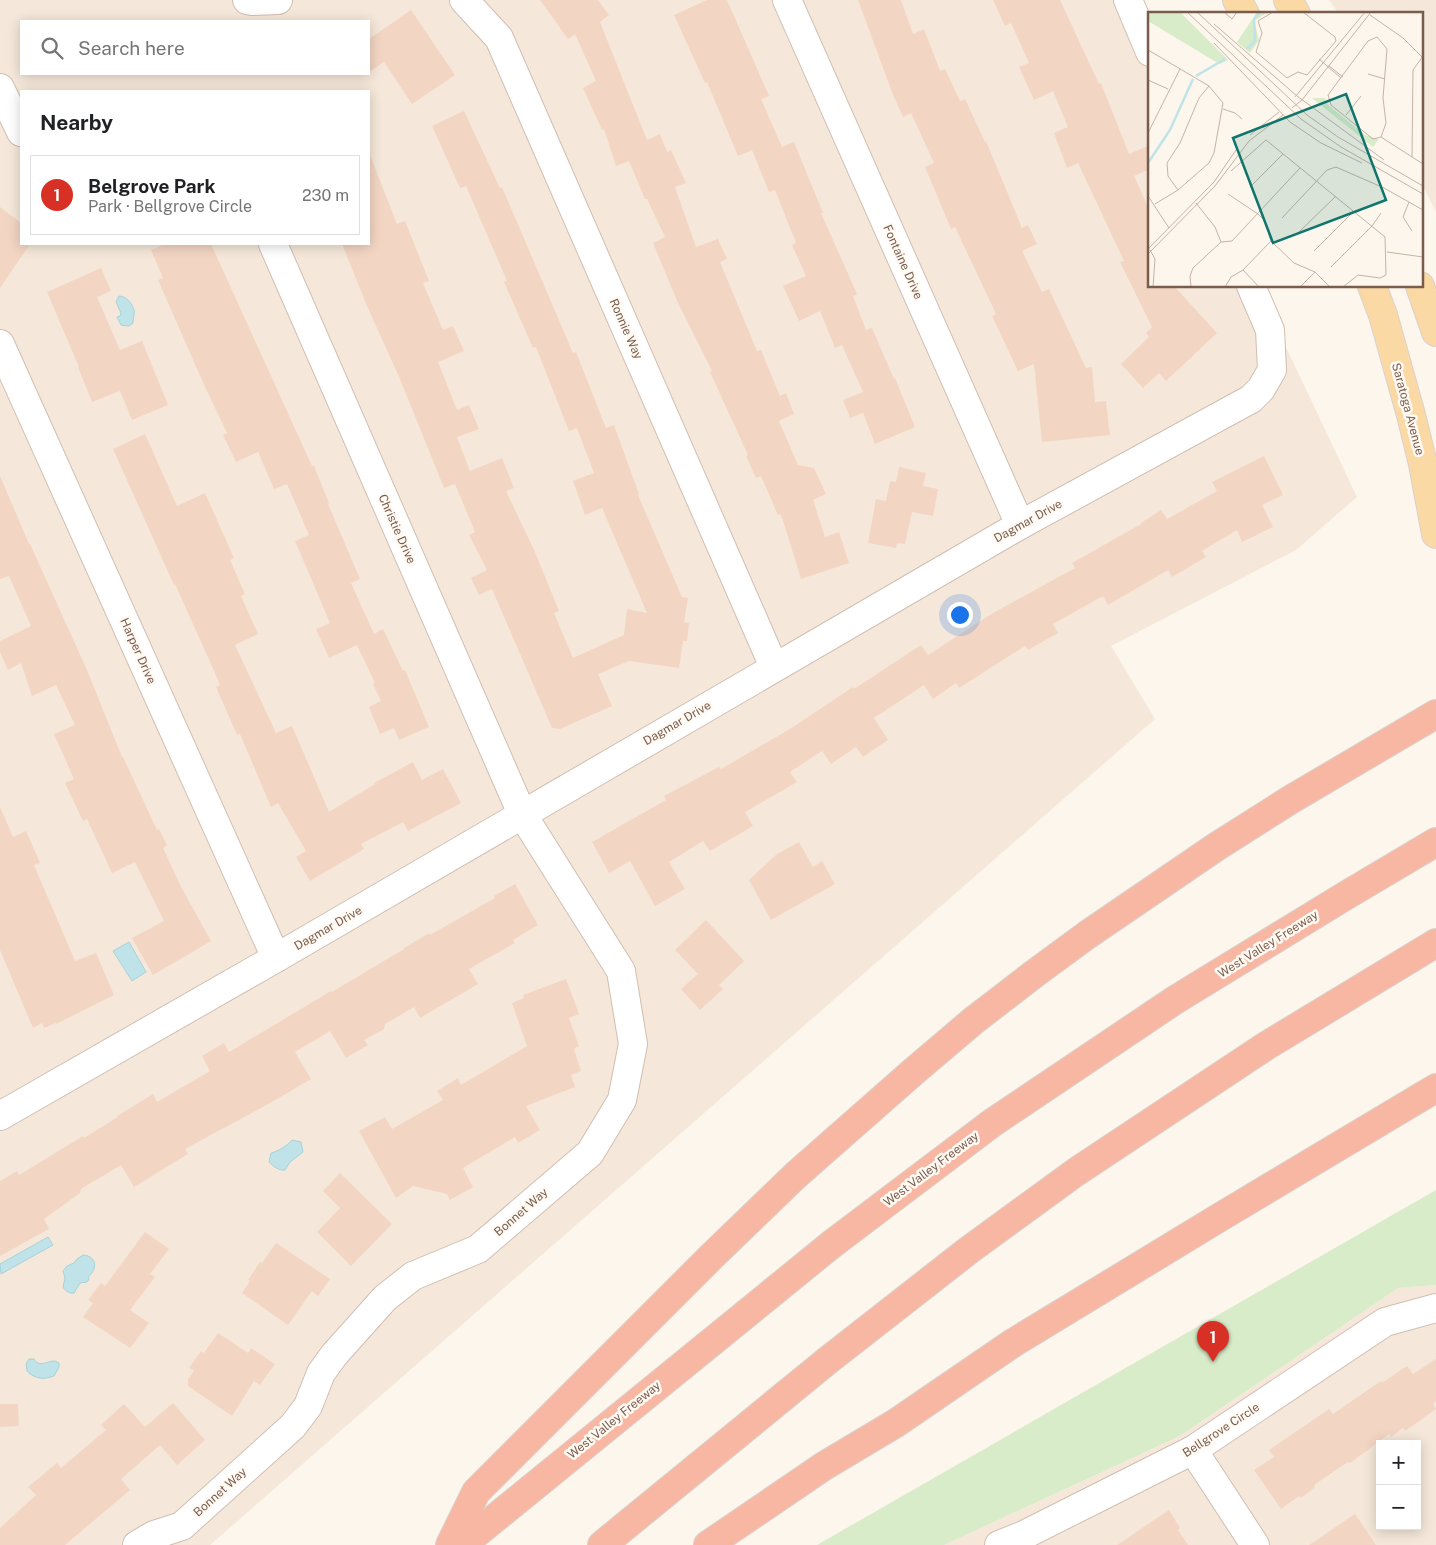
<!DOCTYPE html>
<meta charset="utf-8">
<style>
:root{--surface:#fff;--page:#f2f2f2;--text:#202124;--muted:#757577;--line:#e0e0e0;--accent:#d93025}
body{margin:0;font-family:"Public Sans",sans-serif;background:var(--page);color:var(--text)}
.controls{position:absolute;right:15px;bottom:15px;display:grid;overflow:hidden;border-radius:0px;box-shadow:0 2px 12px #0003}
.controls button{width:45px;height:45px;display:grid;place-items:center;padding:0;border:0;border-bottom:1px solid var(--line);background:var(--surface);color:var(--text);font:25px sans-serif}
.you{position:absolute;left:959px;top:614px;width:18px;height:18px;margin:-12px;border:4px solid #fff;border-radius:50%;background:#1a73e8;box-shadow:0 0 0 8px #1a73e833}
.badge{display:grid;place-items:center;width:32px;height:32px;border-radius:50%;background:var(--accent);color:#fff;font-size:16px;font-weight:700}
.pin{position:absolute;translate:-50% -41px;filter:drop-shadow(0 1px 2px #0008)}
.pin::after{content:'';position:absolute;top:26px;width:18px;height:15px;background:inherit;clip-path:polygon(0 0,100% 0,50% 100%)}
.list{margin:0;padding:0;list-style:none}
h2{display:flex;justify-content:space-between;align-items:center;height:65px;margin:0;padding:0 20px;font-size:21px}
h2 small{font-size:16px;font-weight:400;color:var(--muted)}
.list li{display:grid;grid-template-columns:32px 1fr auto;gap:15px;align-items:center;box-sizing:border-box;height:80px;margin:0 10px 10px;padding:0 10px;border:1px solid var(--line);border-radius:0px}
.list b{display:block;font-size:19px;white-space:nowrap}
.list p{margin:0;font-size:16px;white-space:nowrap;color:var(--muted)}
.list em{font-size:16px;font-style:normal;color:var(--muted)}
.icon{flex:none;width:28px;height:28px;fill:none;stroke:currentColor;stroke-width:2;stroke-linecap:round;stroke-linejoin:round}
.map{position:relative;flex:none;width:1436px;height:1545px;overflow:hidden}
.search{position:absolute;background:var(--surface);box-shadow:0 2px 12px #0003;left:20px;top:20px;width:350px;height:55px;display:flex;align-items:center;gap:12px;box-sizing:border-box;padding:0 18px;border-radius:0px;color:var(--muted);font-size:19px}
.panel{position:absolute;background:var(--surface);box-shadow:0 2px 12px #0003;left:20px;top:90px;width:350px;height:155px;border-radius:0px}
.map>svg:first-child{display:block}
.residential{fill:#f5e8da;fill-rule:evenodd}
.green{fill:#d8ecc9}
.water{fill:#bfe3e8;stroke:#a5d3da}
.building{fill:#f3d5c3}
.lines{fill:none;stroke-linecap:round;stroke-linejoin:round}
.minor-casing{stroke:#d1beb0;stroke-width:30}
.major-casing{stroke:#dad1cd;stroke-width:30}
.highway-casing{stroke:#dad1cd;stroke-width:30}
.minor{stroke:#fff;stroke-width:28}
.major{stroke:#fbd9a5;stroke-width:28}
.highway{stroke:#f7b7a3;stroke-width:28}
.labels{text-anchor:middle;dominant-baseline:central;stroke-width:5;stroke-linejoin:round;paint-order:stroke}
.street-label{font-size:12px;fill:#7a5c4d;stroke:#fffaf3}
.inset-river{fill:none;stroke:#bfe3e8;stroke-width:2.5}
.inset-road{fill:none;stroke:#c5b3a7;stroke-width:1}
.view{fill:#0f766e;fill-opacity:0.15;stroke:#0f766e;stroke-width:2.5}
.inset-edge{fill:none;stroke:#7a5c4d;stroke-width:2.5}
</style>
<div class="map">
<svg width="1436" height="1545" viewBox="0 0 1436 1545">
<rect width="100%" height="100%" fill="#fdf6ec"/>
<!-- residential -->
<g class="residential">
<path d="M0,0h1120l30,62v224h107l100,211 -61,53 -185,96 44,73 -945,826h-210zM21,21h348v53h-348zM21,91h348v153h-348z"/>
<path d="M1329,0h107v212l-14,-28v-170h-83z"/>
<path d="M1436,1285v260h-492l236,-109 218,-148zM1380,1444h37v82h-37z"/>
</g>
<!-- green -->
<path class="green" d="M1436,1190v95l-38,3 -218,148 -236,109h-127z"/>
<!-- water -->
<g class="water">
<path d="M119,296c7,0 13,7 15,14 1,3 -1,9 -1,13l-4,3 -8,-1 -4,-8 3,-1 1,-3 -5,-11z"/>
<path d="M129,942l17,30 -14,9 -19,-30z"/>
<path d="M292,1140l9,2 2,10 -13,10 -5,8c-6,1 -12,-4 -16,-8l2,-9c6,-1 17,-8 21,-13z"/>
<path d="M48,1237l5,8 -52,29 -1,-10z"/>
<path d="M83,1255c14,1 15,14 5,22l1,2 -2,3 -7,1 -6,10c-4,1 -9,-2 -11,-6l2,-9 -2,-7 4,-5 7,-3 3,-4z"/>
<path d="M29,1359h5c5,9 13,2 21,2l4,2v4l-5,9c-11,4 -19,3 -27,-5l-1,-7z"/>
</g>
<!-- building -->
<g class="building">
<path d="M540,0h58l11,15 -9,7 47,118 13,-6 7,18 4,-2 15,33 -11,4 21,60 22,-8 9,20 -7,3 37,89 4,-1 19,46 6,-3 8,21 -15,7 19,44 16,3 12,26 -13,6 12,37 14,-5 10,31 -48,16 -20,-65 -3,1 -17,-39 -5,2 -10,-22 2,-1 -38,-83 2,-1 -34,-68 -25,-60 12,-6 -18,-38h-2l-16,-38 -13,5 -12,-37 -2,1 -19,-42 13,-7 -21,-47 -7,5z"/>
<path d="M707,0h20l42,96 -8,3 21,48 12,-5 29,71h-2l36,81 -4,2 13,34 6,-2 22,51 1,-1 20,49 -40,17 -12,-31 -13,5 -7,-18 20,-8 -21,-47 -7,3 -15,-37 -21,10 -16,-35 23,-10 -14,-31 4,-2 -21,-53 -6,2 -17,-42 -14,6 -31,-74 -2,1 -31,-68z"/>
<path d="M858,0h43l12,34 11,-5 16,42 5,-2 15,32 5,-2 20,43 1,-1 36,87 6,-3 9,19 -15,7 20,41 7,-3 37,79 6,-1 3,35 11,-1 4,34 -68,7 -8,-78 -16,7 -26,-55 4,-2 -41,-87 -4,2 -26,-62 9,-4 -23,-50 -8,4 -10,-22z"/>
<path d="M993,0h67l39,84 2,-1 28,71 21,-9v24l-16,7 16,35v75h24l43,47 -51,48 -7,-8 -16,15 -22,-24 28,-27 -3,-4 6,-6 -32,-65 4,-1 -46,-98 -11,5 -13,-35 14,-6 -15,-36 -19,9 -15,-33 10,-4 -18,-40 -6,3z"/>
<path d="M411,10l44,65 -43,29 -28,-42 -15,10v-33z"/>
<path d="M464,111l36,77 2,-1 71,166 3,-1 30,76 8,-3 25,69 -1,1 44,102 6,1 -4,24 5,1 -2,18h-4l-4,27 -50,-7 -31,13 14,32 -52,23 -8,-1 -60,-139 -13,6 -8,-17 16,-8 -18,-35 6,-3 -20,-48 -11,4 -44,-109 -33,-73 -25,-62h27v-89h1l27,69 8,-3 24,60 -6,2 20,47 10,-4 11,25 -26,11 19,48 12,-5 10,24 -22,8 13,34 32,-13 12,30 -8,3 29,61 24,59 -5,2 19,45 51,-23 3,-26 20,4 -45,-105 -17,7 -12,-34 21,-8 -17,-45 -8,3 -33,-84 -3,1 -29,-66 3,-1 -41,-95 -6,2 -28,-62z"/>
<path d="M0,207l21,16v21h9l-30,44z"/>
<path d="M165,244h46l101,222h2l15,37 -1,1 32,75 -9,4 23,51 9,-5 20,42 2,-1 24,57 -30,13 -5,-12 -14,6 -11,-27 12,-6 -8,-17 2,-1 -18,-38 -28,13 -13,-29 14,-6 -35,-82 14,-6 -22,-51 -13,5 -16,-37 -22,10 -13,-27 4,-2 -22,-46 -47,-107 5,-2 -12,-28z"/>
<path d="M101,268l10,23 -14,6 23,53 22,-9 26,64 -36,15 -12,-29 -28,11 -14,-35h1l-32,-75z"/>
<path d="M145,434l32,72 28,-13 29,65 -4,2 15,34 -4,2 17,38 -23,11 41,88 16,-7 37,86 46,-28 -1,-1 39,-21 9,18 21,-11 18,34 -53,28 -5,-9 -42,22 3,5 -54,32 -14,-24 10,-6 -28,-48 -7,4 -31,-73 -3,1 -21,-48 4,-2 -5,-12 -40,-89 -1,1 -61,-136z"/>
<path d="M1264,456l19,39 -21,10 11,22 -31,15 -5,-12 -35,21 4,6 -34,20 -4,-7 -60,35 -5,-9 -50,28 5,9 -30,17 -3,-4 -66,42 -3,-5 -23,16 -9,-14 -50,33 14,22 -25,17 -7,-10 -25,17 -9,-13 -32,21 7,10 -52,30 8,14 -43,25 -7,-10 -34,21 16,27 -30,17 -25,-45 -21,12 -17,-31 74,-42 -2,-4 55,-29 2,2 69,-40 63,-42 1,2 67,-44 7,10 65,-42 82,-45 -3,-5 69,-39v-1l20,-13 6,9 50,-28 -5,-9z"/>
<path d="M899,467l27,6 -3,13 15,3 -5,27 -21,-4 -7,32 -8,-1 -1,5 -28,-5 8,-44 10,2 4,-20 6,1z"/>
<path d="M0,476l29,68h1l57,126 35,87h1l34,73 2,-1 8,16 -4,3 18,39 30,54 -58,34 -21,-37 32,-17 -29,-59 -23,11 -25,-54 -4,2 -18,-38 9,-4 -20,-45 21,-9 -19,-40 -24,11 -11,-33 -13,7 -8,-18v-11l31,-15 -22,-50 -9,3z"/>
<path d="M0,807l13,30 13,-6 14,32 -6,2 41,96 21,-8 18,42 -58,29v-1l-12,5 -2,-5 -9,5 -33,-78z"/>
<path d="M799,842l14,25 9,-6 13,23 -64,36 -22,-40 28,-26z"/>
<path d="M515,884l23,41 -25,15 2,3 -46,26 9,15 -58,34 -6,-11 -29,17 -1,5 -20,11 4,5 -22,13 -16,-27 -35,21 16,27 -39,23 -87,47 3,5 -54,33 -13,-22 -40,24 -1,4 -36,26 5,10 -49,27v-75l17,-10 2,4 64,-39 1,2 34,-21 -1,-1 36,-22 4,8 53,-31 -8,-15 22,-13 5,9 102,-61 1,1 72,-43v-1l25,-15 1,2 65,-37 -1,-2z"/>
<path d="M706,920l38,41 -25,24 4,4 -23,21 -19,-21 17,-15 -23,-24z"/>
<path d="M566,979l13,35 -10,4 10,28 -5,3 7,22 -10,4 4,12 -49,19 14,24 -22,13 -3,-6 -52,31 10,19 -23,13 -3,-6 -34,-8 -17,12 -37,-67 26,-14 7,12 51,-29 -6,-9 21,-13 3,7 66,-39 -15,-43 12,-5 -1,-3z"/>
<path d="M340,1173l52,51 -41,42 -34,-34 23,-24 -17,-17z"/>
<path d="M145,1232l24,17 -19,25 5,3 -25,33 19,13 -19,25 -47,-31 10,-14 -5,-3 13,-17 4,3z"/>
<path d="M276,1243l54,36 -12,17 -6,-5 -24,34 -46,-32 8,-12 -2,-1 12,-18 2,1z"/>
<path d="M218,1333l30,20 3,-5 24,16 -15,21 -6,-4 -22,35 -44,-30v-7l6,-8 -5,-3 12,-17 3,2z"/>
<path d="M1436,1359v42l-3,3 3,5 -31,22 -2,-3 -12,9 -2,-3 -39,29 -2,-1 -34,23 1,2 -14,11 -2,-2 -18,13 -27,-39 20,-13 -5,-7 60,-41 4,5 48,-33 1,2 25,-17 6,8z"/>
<path d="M173,1403l32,37 -28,25 -17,-20 -39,34 9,11 -65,55h-65v-17l36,-33 -8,-8 29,-24 4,5 45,-38 -5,-5 23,-21 21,23z"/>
<path d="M0,1404h18l1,22 -19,1z"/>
<path d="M1169,1510l11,18 -2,2 10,15h-71z"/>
<path d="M1355,1514l21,31h-67z"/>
</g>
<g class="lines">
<!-- minor casing -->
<g class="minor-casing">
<g id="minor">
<path d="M247,0l5,1 26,-1"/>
<path d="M464,0l35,38 275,629"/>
<path d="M787,0l233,525"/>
<path d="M1128,0l22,52"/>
<path d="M0,88l21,44"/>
<path d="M0,344l276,614"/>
<path d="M0,1116l276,-158 744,-433 231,-126 10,-10 11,-19 -2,-40 -19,-44"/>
<path d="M1193,1450l62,95"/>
<path d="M137,1545l17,-10 28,-9 111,-100 15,-20 13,-33 13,-18 51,-57 28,-22 65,-27 112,-96 32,-53 11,-56 -12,-73 -99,-157 -249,-570"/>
<path d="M999,1545l25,-10 169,-85 192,-128 51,-14"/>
</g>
</g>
<!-- major casing -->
<g class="major-casing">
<g id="major">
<path d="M1237,0l8,14"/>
<path d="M1288,0l8,14"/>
<path d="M1372,286l11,29 28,100 12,49 13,70"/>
<path d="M1420,286l16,46"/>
</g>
</g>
<!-- highway casing -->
<g class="highway-casing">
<g id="highway">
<path d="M450,1545l26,-53 236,-236 84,-81 117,-103 60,-51 61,-47 53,-39 129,-88 74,-47 146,-86"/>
<path d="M462,1545l370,-301 160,-121 183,-123 170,-104 91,-54"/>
<path d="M602,1545l225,-184 142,-111 107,-78 190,-126 170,-103"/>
<path d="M708,1545l116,-79 72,-43 117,-80 204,-124 219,-131"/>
</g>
</g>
<!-- minor -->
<use href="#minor" class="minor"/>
<!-- major -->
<use href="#major" class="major"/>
<!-- highway -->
<use href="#highway" class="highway"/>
</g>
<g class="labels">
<!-- street labels -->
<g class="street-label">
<text transform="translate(903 262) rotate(66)">Fontaine Drive</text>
<text transform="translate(626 329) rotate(66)">Ronnie Way</text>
<text transform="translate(1408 409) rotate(75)">Saratoga Avenue</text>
<text transform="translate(1028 521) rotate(-29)">Dagmar Drive</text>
<text transform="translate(397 529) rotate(66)">Christie Drive</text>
<text transform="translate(138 651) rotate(66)">Harper Drive</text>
<text transform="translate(677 723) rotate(-30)">Dagmar Drive</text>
<text transform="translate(328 928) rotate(-30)">Dagmar Drive</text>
<text transform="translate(1268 944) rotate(-32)">West Valley Freeway</text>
<text transform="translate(931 1169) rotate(-37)">West Valley Freeway</text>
<text transform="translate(521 1212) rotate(-41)">Bonnet Way</text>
<text transform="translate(614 1420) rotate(-39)">West Valley Freeway</text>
<text transform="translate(1221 1430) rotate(-33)">Bellgrove Circle</text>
<text transform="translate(220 1492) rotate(-42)">Bonnet Way</text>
</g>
</g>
<!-- overview -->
<g transform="translate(1148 12)">
<rect width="275" height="275" fill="#fdf6ec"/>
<path d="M0,0h32l48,48 -8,4 -9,-5 -63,-38zM109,0h11l-14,9 5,19 -9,13 -13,-11zM164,86h13l3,7 37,30 14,4 -6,8z" fill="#d8ecc9"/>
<path class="inset-river" d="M99,37l8,-8 -1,-22 6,-7M48,64l29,-17M0,151l22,-33 23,-51"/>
<path class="inset-road" d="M39,0l114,107 40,28 82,47M49,0l110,103 31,22 85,49M76,0l8,7 5,-7M125,0l-15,9 4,12 -6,19 31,26 11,-6 9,3 29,-34 -1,-4 -32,-25M222,3l33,23 20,20M66,12l83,72 87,64M229,25l10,12 -4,49 3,25 -5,14 -8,2 -42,-34 -3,-10 40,-54zM66,31l76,79 31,21 41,20M0,38l61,36 14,17 -9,50 -5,10 -31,27 -23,14M171,47l22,19M181,54l14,11M220,62l17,5M0,68l20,9M147,85l70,-85M144,96l10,-8 69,-88M75,97l12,4 7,6M198,103l15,-19M0,121l32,-64M102,123l29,-23M233,125l42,27M264,145l1,-87 10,-14M83,159l35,-31 119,97 1,38 -6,3 -22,-3 -15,12M102,175l33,-33M30,178l-10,-14 -1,-13 13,-20 19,-45 10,-12M80,182l30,20 7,7 6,20 23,22 21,9 15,15M0,184l21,32M261,190l-6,15 9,14M48,191l19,24 6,15M134,206l45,-48 9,-3 48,21 39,22M150,221l38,-37M0,237l66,-67 22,-32M2,238l5,9 -2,28M166,239l40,-40M239,240l36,5M0,242l67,-68 34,-45 34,-26M183,255l41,-41 9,-13M95,258l16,17M43,275l-1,-11 3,-8 28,-26 11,-1 68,-73M77,275l6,-10 12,-7 28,-29M152,275l15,-15"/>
<path class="view" d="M198,82l40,106 -113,43 -40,-105z"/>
<rect width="275" height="275" class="inset-edge"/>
</g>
</svg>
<div class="controls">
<button>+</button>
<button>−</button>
</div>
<div class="you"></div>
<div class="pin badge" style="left:1213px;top:1362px">1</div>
<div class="search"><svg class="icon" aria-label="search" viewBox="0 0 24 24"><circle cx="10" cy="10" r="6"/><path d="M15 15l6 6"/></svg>Search here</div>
<section class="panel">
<h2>Nearby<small></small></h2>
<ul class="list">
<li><span class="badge">1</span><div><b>Belgrove Park</b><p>Park · Bellgrove Circle</p></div><em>230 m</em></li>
</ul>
</section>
</div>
